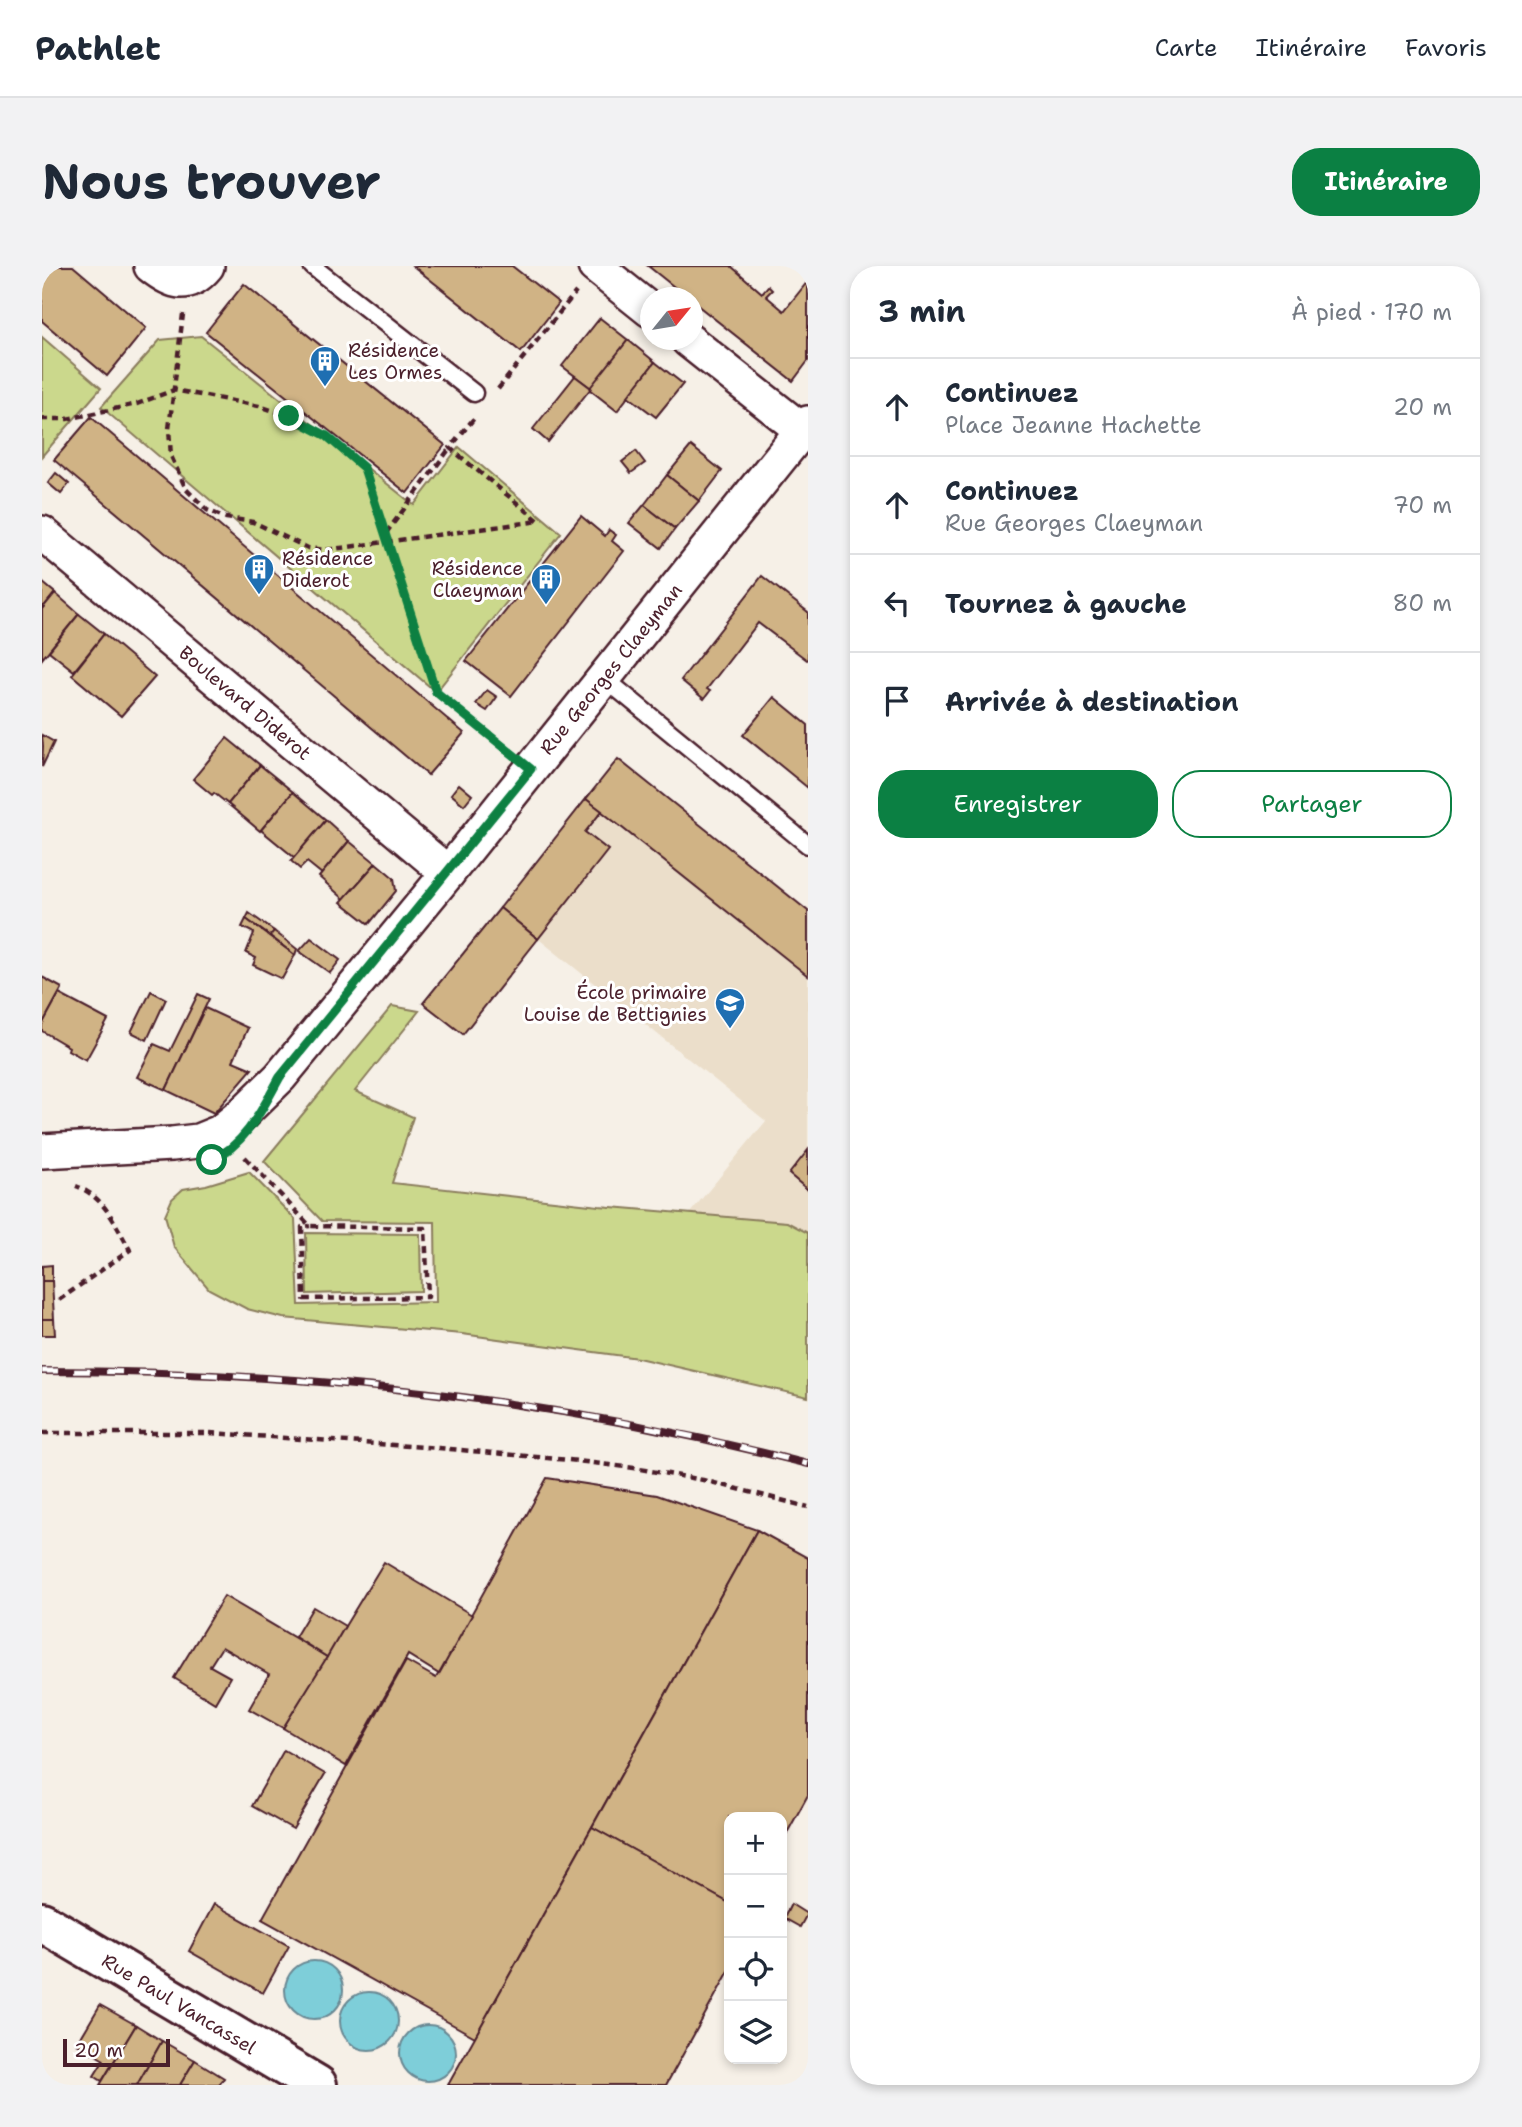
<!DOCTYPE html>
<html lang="fr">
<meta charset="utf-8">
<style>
:root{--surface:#fff;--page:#f2f2f3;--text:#1f2937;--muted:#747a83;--line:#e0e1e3;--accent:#0b8043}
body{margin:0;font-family:"Shantell Sans",sans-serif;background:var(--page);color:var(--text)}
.controls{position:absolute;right:21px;bottom:21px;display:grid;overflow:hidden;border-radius:14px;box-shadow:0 4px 10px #0003}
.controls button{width:63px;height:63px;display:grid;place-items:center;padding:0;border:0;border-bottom:2px solid var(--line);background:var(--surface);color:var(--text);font:35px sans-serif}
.compass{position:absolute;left:598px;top:21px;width:63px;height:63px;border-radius:50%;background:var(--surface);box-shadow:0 4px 10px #0003;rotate:60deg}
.scale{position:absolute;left:21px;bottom:18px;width:107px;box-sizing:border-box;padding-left:7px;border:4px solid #4a1f2b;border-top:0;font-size:19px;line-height:24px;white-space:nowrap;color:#4a1f2b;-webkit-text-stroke:5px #fff;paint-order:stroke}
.stop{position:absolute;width:21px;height:21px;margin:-16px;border:5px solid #0b8043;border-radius:50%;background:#fff}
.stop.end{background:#0b8043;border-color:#fff;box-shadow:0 2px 7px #0008}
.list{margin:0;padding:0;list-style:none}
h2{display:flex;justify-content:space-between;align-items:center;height:91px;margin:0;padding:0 28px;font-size:30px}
h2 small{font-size:23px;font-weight:400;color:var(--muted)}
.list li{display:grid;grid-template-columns:46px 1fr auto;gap:21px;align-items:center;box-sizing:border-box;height:98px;padding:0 28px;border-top:2px solid var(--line)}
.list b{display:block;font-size:26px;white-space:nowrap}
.list p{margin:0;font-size:23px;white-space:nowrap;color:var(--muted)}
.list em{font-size:23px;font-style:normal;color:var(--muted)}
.actions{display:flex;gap:14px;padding:21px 28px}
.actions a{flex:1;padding:16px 0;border:2px solid var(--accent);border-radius:28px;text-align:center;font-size:24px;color:var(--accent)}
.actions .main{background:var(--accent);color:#fff}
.icon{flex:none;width:38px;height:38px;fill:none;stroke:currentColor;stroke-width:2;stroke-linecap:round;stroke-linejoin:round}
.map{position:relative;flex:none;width:766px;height:1819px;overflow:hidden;border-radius:28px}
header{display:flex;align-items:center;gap:42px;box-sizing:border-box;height:98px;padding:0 35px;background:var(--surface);border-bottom:2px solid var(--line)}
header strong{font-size:33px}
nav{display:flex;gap:38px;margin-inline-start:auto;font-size:24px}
.intro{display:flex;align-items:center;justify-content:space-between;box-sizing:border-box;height:168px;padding:0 42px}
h1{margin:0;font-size:49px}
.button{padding:18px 32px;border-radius:28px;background:var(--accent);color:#fff;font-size:24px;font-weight:700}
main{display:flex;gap:42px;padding:0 42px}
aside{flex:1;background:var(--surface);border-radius:28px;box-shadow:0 4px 10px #0003}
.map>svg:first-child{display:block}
.built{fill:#ebdeca}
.green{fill:#cbd88c;stroke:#8a7c5c;stroke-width:2}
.water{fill:#7eced9;stroke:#698893;stroke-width:2}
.building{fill:#d0b385;stroke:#4a1f2b;stroke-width:2}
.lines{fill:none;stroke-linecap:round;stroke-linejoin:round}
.lane-casing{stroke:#4a1f2b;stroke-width:21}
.street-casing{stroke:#4a1f2b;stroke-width:38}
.secondary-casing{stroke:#4a1f2b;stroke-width:44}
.path{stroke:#4a1f2b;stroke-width:4.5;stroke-dasharray:7 5;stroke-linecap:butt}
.lane{stroke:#fff;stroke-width:16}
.street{stroke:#fff;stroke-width:33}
.secondary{stroke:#fff;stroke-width:38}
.rail-casing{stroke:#4a1f2b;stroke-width:8}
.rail{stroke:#fff;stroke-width:5;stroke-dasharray:16;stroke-linecap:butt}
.route{stroke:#0b8043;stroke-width:9}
.labels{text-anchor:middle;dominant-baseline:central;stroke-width:6;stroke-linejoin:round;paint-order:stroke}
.poi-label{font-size:19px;fill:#4a1f2b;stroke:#fff;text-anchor:start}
.street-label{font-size:19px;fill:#4a1f2b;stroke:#fff}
</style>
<header>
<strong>Pathlet</strong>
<nav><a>Carte</a><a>Itinéraire</a><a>Favoris</a></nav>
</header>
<div class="intro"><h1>Nous trouver</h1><a class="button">Itinéraire</a></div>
<main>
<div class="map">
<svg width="766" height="1819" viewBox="0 0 766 1819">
<rect width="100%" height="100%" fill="#f6f0e7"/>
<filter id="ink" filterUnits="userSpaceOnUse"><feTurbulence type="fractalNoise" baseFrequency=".0143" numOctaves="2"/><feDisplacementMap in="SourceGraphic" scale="14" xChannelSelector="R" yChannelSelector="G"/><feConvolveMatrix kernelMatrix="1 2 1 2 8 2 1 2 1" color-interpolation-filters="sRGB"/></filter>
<g filter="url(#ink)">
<!-- built -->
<path class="built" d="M576,493l190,152v322l-21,-11 -97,-9 76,-92 -266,-213z"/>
<!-- green -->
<g class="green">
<path d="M159,70l213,169 45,-58 102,86 -125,159 -335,-285 59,-67z"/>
<path d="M0,71l59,51 -59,68z"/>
<path d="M350,740l27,5 -64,80 58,26 -21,66 207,23 188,16 21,11v164l-170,-39 -176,-24 -179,-16 -36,-9 -38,-20 -35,-42 -9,-32 7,-16 11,-10 23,-4 43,-13 46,47 4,86 137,-3 -1,-80 -113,-1 -58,-60z"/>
<path d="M264,967l114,1 1,57 -114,3z"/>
</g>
<!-- water -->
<g class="water">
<circle cx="272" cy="1724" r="29"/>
<circle cx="327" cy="1755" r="29"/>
<circle cx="386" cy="1787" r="28"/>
</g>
<!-- building -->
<g class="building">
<path d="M0,0h31l73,62 -39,48 -65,-55z"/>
<path d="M371,0h99l47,37 -38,49z"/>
<path d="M606,0h83l31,27 6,-7 4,4 -6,6 18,15 24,-30v80l-15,20 -101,-80v-3h-4z"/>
<path d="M202,18l201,161 -38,48 -201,-161z"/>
<path d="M558,52l28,22 -37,48 -29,-22z"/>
<path d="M586,74l27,22 -38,49 -28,-22z"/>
<path d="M613,96l28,22 -27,33 -28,-21z"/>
<path d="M533,110l16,12 -43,54 -15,-13z"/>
<path d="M49,151l373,316 -36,42 -374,-315z"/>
<path d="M649,180l31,25 -23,30 -32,-26z"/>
<path d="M594,185l9,12 -14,10 -9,-11z"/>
<path d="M14,207l13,11 -8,10 -13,-11z"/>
<path d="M625,209l32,26 -24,28 -31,-24z"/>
<path d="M602,239l31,24 -14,19 -32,-25z"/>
<path d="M539,250l24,20 4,-6 7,5 -4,6 12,10 -113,145 -45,-35z"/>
<path d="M720,310l46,36v47l-1,1 -49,-37 -51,66 3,2 -6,8 -23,-19z"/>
<path d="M0,316l13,11 -13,16z"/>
<path d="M13,327l24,21 -37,45v-50z"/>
<path d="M37,348l25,20 -30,37 -25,-20z"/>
<path d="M62,368l51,43 -34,39 -49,-41z"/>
<path d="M445,424l10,7 -10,14 -11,-7z"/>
<path d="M732,431l34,28v63l-65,-53z"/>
<path d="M0,469l12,7 -12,25 1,-21z"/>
<path d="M185,472l33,27 -32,39 -14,-11 -2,2 -19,-16z"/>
<path d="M576,493l190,152v65l-222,-177z"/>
<path d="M218,499l33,27 -33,39 -32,-27z"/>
<path d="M417,518l13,11 -8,10 -13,-11z"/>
<path d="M251,526l33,28 -31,38 -34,-28z"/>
<path d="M544,533l16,12 -17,21 23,18 -70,89 -38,-31z"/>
<path d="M284,554l23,21 -27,33 -15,-12 -7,7 -9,-8z"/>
<path d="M307,575l27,22 -32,36 -25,-22z"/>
<path d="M334,597l18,15 2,13 -27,33 -28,-22z"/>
<path d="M458,642l38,31 -75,95 -40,-31z"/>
<path d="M207,647l25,18 -4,5 -24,-17z"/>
<path d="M204,653l49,36 -13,24 -29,-14 3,-7 -10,-5 8,-20 -12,-6z"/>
<path d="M232,665l23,18 -2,6 -25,-19z"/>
<path d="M269,672l29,22 -10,13 -31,-22z"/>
<path d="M0,711l20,11 -20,37z"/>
<path d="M109,725l15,8 -19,41 -16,-8z"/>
<path d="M17,728l49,26 -22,40 -18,-10 1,-3 -27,-16v-6z"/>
<path d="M156,728l11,5 -43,91 -29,-13 17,-33 16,7z"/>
<path d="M163,742l43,20 -15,33 19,8 -38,44 -48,-23z"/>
<path d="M766,884v40l-19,-16z"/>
<path d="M10,999v16h-10v-15z"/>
<path d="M0,1015h10l2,38h-12z"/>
<path d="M0,1053h12l1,16h-13z"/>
<path d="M505,1212l110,17 100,35 -282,507 -213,-118 144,-258 30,17z"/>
<path d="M715,1264l51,28v237l-26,47v-25h-53v86l-137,-76z"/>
<path d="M342,1296l88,53 -33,59 -31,-19 -62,111 -63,-38z"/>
<path d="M182,1330l103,61 -44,71 -34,-19 20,-35 -47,-27 -12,19 20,11 -15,26 -41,-25z"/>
<path d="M271,1341l32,19 -18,31 -32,-20z"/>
<path d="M242,1484l41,24 -32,55 -41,-23z"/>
<path d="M550,1561l137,76v68l-63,114h-218z"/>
<path d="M172,1638l75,42 -26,47 -74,-42z"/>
<path d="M749,1638l16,10 -7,13 -16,-9z"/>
<path d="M58,1739l36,20 -34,56 -8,-5 10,-16 -27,-16z"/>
<path d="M94,1759l26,16 -25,44h-37z"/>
<path d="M120,1775l33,19 -15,25h-43z"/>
<path d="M153,1794l29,18 -5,7h-39z"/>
</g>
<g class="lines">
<!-- lane casing -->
<g class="lane-casing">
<g id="lane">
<path d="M270,0l162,127"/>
<path d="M562,412l204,167"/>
</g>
</g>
<!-- street casing -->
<g class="street-casing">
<g id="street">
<path d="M109,0c21,17 37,23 56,0"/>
<path d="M553,0l55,44"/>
<path d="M646,74l120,95"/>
<path d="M0,267l406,340"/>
<path d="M0,885l130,-7 26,-3 22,-9 22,-18 38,-37 168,-204 360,-450"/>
</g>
</g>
<!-- secondary casing -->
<g class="secondary-casing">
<path id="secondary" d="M0,1656l275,163"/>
</g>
<!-- path -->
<g class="path">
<path d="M141,48l-14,115 2,27 15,33 21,21 19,8 27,4 55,26 18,2 213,-29 -89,-73 25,-31"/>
<path d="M456,123l78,-97"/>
<path d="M0,153h25l70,-15 37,-14 85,16 30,10 38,20 37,32 72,224 70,56"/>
<path d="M344,267l64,-85"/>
<path d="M203,891l65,69 115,2 3,69 -124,2 -2,-72 8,-1"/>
<path d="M17,1034l71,-50c-15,-26 -25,-53 -54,-64"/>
<path d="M0,1167h168l229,15 130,12 65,8 69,12 105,27"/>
</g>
<!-- lane -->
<use href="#lane" class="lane"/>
<!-- street -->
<use href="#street" class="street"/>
<!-- secondary -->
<use href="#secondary" class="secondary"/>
<!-- rail casing -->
<g class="rail-casing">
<path id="rail" d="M0,1105c262,0 512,27 766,93"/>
</g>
<!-- rail -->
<use href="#rail" class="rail"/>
</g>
</g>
<g class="lines" filter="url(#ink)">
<!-- route -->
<path class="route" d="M170,894c35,-17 50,-51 68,-83l251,-308 -95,-77 -72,-224 -37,-32 -38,-20"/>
</g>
<!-- icons -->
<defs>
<g id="building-pin" transform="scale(1.575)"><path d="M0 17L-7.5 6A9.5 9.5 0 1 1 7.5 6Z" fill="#1f6fb2" stroke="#fff"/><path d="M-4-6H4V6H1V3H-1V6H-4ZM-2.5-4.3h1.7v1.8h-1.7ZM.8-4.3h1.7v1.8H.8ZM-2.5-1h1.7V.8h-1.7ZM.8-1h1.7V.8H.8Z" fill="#fff"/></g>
<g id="school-pin" transform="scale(1.575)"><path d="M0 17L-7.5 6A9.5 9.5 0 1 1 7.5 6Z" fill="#1f6fb2" stroke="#fff"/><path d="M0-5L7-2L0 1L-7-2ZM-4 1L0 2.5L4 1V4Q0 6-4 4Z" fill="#fff"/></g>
</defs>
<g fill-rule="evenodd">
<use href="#building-pin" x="283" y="95"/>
<use href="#building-pin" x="217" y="303"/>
<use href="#building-pin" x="504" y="313"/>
<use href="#school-pin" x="688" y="737"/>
</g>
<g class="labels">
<!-- poi labels -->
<g class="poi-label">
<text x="306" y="84">Résidence<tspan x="306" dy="22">Les Ormes</tspan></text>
<text x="240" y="292">Résidence<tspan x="240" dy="22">Diderot</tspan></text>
<text x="481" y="302" text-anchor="end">Résidence<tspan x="481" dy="22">Claeyman</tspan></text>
<text x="665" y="726" text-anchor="end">École primaire<tspan x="665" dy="22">Louise de Bettignies</tspan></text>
</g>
<!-- street labels -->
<g class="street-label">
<text transform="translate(569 403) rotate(-51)">Rue Georges Claeyman</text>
<text transform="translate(203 437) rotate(40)">Boulevard Diderot</text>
<text transform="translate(137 1738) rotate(31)">Rue Paul Vancassel</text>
</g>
</g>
</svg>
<div class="controls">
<button>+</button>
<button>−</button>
<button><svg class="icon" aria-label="locate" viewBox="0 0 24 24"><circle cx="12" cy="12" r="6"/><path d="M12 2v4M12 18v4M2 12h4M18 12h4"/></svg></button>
<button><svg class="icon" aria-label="layers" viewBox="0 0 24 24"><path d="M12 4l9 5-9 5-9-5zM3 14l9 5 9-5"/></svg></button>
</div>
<svg class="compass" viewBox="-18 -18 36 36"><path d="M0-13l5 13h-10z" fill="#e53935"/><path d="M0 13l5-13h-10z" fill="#747a83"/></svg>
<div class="scale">20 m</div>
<div class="stop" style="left:170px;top:894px"></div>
<div class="stop end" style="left:247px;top:150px"></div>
</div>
<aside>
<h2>3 min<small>À pied · 170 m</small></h2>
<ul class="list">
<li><svg class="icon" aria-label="ahead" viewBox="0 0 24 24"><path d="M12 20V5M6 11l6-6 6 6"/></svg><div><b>Continuez</b><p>Place Jeanne Hachette</p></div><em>20 m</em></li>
<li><svg class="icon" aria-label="ahead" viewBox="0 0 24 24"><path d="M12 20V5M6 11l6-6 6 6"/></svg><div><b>Continuez</b><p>Rue Georges Claeyman</p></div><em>70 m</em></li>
<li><svg class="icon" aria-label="left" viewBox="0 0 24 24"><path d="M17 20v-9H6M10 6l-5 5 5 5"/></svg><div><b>Tournez à gauche</b></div><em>80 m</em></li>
<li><svg class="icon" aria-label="arrive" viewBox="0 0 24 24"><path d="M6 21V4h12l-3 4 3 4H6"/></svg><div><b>Arrivée à destination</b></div></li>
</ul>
<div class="actions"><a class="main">Enregistrer</a><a>Partager</a></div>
</aside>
</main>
